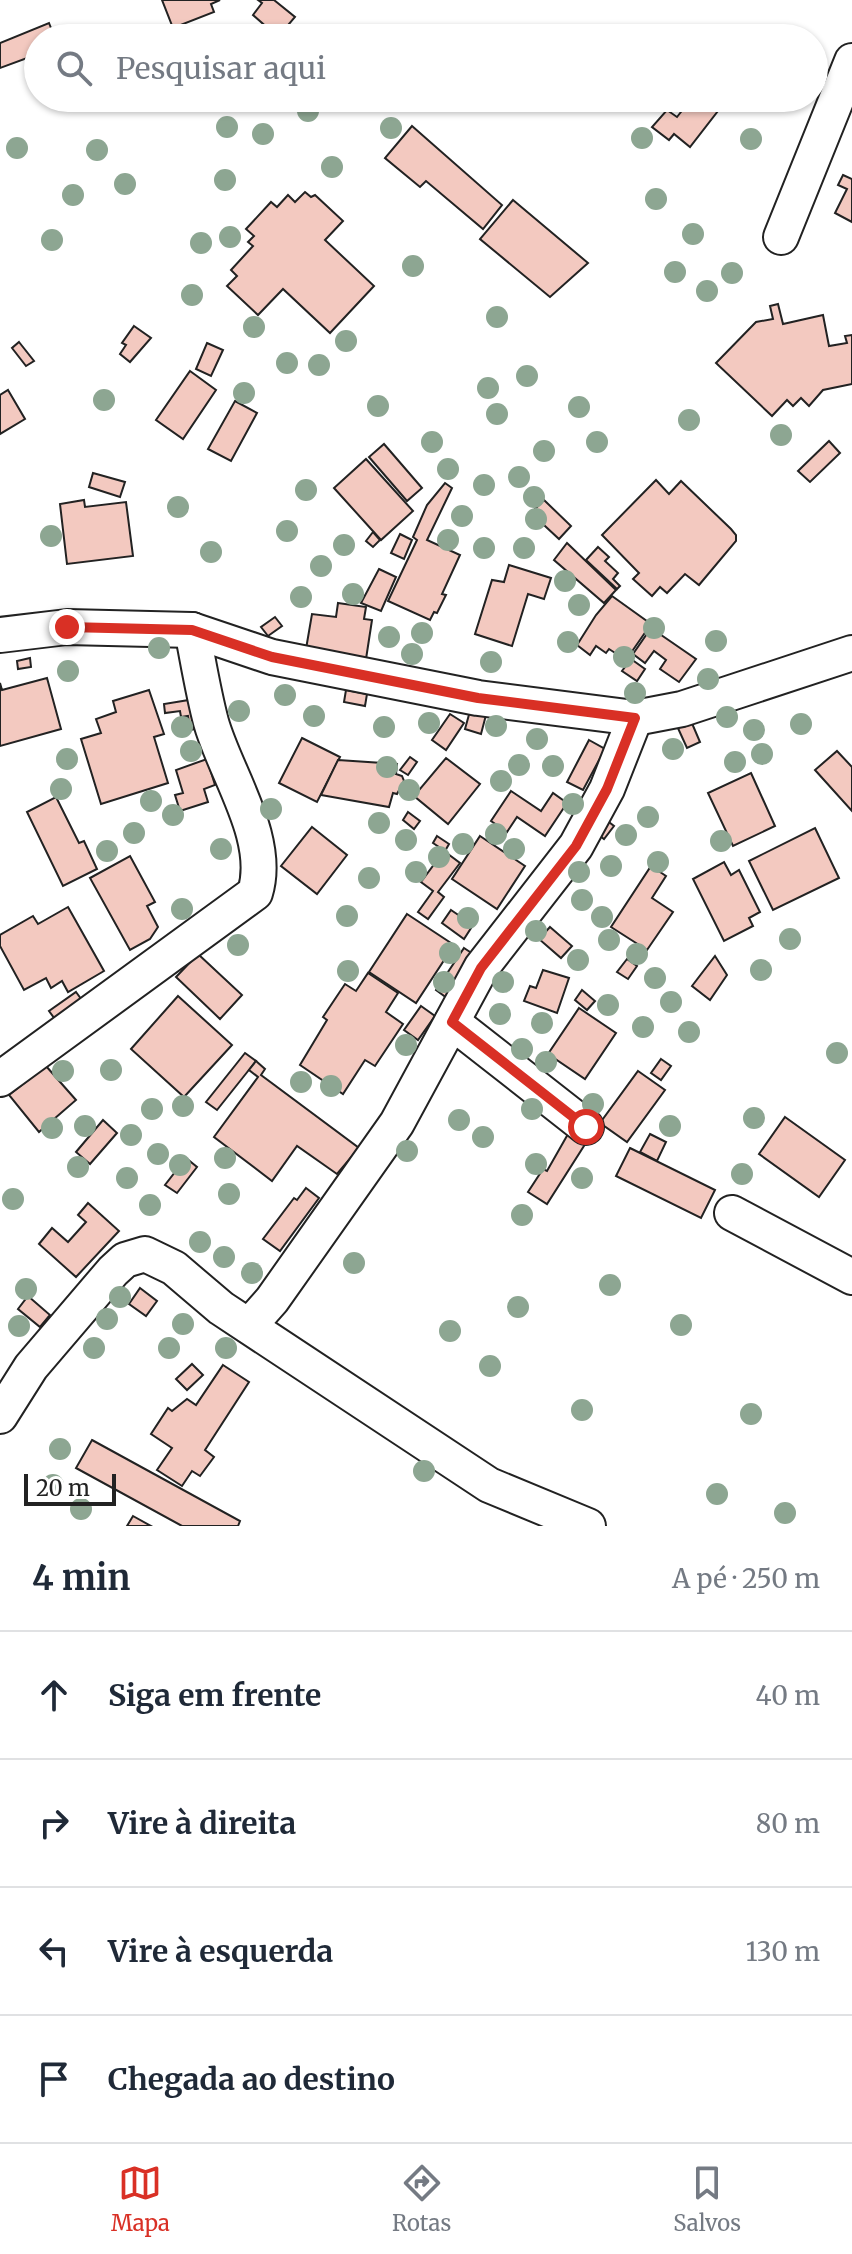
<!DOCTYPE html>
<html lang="pt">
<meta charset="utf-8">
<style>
:root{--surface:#fff;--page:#f2f2f3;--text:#1f2937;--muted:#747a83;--line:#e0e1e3;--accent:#d93025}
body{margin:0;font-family:Merriweather,serif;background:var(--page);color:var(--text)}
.scale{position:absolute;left:24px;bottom:20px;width:92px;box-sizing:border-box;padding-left:8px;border:4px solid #222;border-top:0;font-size:22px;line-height:28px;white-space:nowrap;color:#222;-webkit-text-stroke:6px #fff;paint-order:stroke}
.stop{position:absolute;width:24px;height:24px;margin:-18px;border:6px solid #d93025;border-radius:50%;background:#fff}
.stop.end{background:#d93025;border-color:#fff;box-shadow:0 2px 8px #0008}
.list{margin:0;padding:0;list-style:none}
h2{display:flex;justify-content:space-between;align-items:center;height:104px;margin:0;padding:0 32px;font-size:34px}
h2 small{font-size:26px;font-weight:400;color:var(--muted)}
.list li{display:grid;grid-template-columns:52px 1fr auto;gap:24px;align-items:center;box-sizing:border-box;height:128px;padding:0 32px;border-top:2px solid var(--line)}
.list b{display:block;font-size:30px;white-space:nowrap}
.list em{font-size:26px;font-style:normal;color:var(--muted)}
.icon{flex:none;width:44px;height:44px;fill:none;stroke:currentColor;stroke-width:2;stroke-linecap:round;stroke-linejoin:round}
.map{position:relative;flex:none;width:852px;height:1526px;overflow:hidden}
.search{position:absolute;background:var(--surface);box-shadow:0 2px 6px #0004;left:24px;right:24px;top:24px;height:88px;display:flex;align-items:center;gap:20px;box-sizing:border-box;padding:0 28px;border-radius:44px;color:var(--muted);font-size:30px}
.sheet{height:616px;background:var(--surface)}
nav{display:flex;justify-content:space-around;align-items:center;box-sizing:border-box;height:112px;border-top:2px solid var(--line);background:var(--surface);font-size:22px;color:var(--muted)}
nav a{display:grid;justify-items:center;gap:4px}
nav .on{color:var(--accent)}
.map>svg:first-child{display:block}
.building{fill:#f3c9c0;stroke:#222;stroke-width:2}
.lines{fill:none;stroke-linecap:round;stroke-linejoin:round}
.minor-casing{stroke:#222;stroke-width:38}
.minor{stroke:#fff;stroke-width:34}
.tree{fill:#8da692}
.route{stroke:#d93025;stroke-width:10}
</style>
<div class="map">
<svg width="852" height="1526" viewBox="0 0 852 1526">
<rect width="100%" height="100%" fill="#fff"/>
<!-- building -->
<g class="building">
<path d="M162,0h58l-9,4 3,8 -41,16z"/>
<path d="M258,0h16l21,17 -17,20 -25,-22 9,-12z"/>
<path d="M49,23l6,15h-17v16l-38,14v-25z"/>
<path d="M692,98h36l-38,49 -16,-13 -5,6 -17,-13 15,-17 10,7z"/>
<path d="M412,126l90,79 -19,24 -57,-48 -6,6 -35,-29z"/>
<path d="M843,175l9,4v43l-17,-9 12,-24 -9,-4z"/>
<path d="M305,192l6,5 4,-2 28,26 -18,19 49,46 -44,47 -47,-44 -25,26 -31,-29 10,-10 -6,-6 22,-24 -5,-4 6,-6 -8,-7 25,-27 6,5 11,-12 7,7z"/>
<path d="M513,200l75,63 -38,34 -70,-58z"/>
<path d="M778,304l5,20 40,-9 6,31 18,-3 -2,-7 7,-1v49l-29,6 -14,16 -8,-8 -8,8 -6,-6 -15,16 -56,-53 40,-41 17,-3 -3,-13z"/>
<path d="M134,326l17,12 -21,24 -10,-8 6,-9 -4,-2z"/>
<path d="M19,342l15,19 -8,5 -14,-18z"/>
<path d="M207,343l16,7 -12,26 -15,-7z"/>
<path d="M190,371l26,19 -33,49 -27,-19z"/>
<path d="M8,390l17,29 -25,15v-39z"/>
<path d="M235,401l22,12 -26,48 -23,-12z"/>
<path d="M829,441l11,12 -30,29 -12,-11z"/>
<path d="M384,444l38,44 -15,13 -38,-44z"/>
<path d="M366,459l47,52 -32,29 -47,-52z"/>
<path d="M93,473l32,9 -5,15 -31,-10z"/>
<path d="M656,480l13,14 12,-13 50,48 5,6v6l-37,44 -14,-11 -18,19 -7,-6 -8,9 -19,-17 6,-6 -37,-38z"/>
<path d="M445,483l7,5 -25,52 33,15 -18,39 4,1 -9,18 -3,-1 -4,8 -42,-19 29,-61 -4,-3 14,-32z"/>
<path d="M84,500l1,7 41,-5 7,54 -66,8 -7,-60z"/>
<path d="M544,500l27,26 -12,13 -28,-26z"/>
<path d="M373,532l7,8 -7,7 -7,-6z"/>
<path d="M400,534l12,6 -8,19 -13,-6z"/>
<path d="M567,543l49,47 -12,13 -50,-43z"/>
<path d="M598,547l11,10 -4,4 13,12 -5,6 7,7 -3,3 -31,-29z"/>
<path d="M509,565l42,13 -7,21 -16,-5 -16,52 -37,-12 17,-54 12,2z"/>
<path d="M379,569l17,8 -15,34 -20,-8z"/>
<path d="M612,596l39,28 -25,36 -17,-11 -3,4 -10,-7 -6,9 -13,-10 19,-30z"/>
<path d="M338,603l28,4 -2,12 8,1 -6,39 -60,-10 6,-35 24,3z"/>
<path d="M275,617l7,9 -14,10 -7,-9z"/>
<path d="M651,628l45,31 -17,23 -19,-13 6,-9 -12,-9 -9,12 -12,-9z"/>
<path d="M30,658l1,9 -13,2 -1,-8z"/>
<path d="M631,659l14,10 -8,12 -15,-10z"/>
<path d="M47,678l14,51 -61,17v-63l2,7z"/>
<path d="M149,690l15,44 -10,3 14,46 -67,21 -20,-65 20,-6 -5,-14 20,-7 -3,-11z"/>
<path d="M346,690l21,4 -2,12 -21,-4z"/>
<path d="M195,699l5,29 -10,2 -2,-14 -7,1 -1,-6 -15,2 -1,-9z"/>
<path d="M470,711l16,4 -5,19 -16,-5z"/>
<path d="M450,714l14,9 -18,27 -14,-10z"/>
<path d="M691,721l9,21 -13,6 -10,-22z"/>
<path d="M302,738l38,19 -23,45 -38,-19z"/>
<path d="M589,740l16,9 -22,41 -16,-8z"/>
<path d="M837,751l15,16v44l-37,-41z"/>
<path d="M410,757l7,5 -9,13 -8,-5z"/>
<path d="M446,758l34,26 -32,40 -34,-28z"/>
<path d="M207,759l8,26 -11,4 4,13 -28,9 -5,-16 8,-2 -7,-23z"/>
<path d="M338,760l59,4 -1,10 6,2 2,5 -7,13 -4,-1 -4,14 -68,-12z"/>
<path d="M751,773l24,53 -42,20 -25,-53z"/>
<path d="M511,791l30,20 12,-18 14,10 -22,33 -28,-19 -10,15 -16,-11z"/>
<path d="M56,797l23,46 5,-2 13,28 -34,17 -36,-74z"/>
<path d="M408,812l12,9 -6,8 -11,-9z"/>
<path d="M601,816l13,10 -10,13 -13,-10z"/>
<path d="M312,827l35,28 -30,39 -36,-28z"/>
<path d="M815,828l24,50 -66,32 -24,-49z"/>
<path d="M437,836l12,8 -4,7 -12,-8z"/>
<path d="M480,836l45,30 -28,43 -45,-30z"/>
<path d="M444,851l16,12 -22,29 6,5 -16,22 -10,-7 15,-21 -12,-9z"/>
<path d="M130,856l25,46 -8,4 11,21 -8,12 -20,11 -40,-72z"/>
<path d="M724,862l7,13 8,-5 21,42 -11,6 4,8 -29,15 -31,-62z"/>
<path d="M651,866l15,10 -14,22 21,14 -26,38 -36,-23z"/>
<path d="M68,907l36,64 -36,21 -6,-11 -11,7 -5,-10 -22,12 -24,-44v-11l33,-19 5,8z"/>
<path d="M451,910l22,15 -9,14 -22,-16z"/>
<path d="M407,914l47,31 -38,58 -47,-31z"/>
<path d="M550,927l22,19 -11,12 -22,-19z"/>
<path d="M464,948l12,8 -29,42 -11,-8z"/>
<path d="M198,954l44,41 -22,24 -44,-42z"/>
<path d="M715,956l12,19 -17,25 -18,-14z"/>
<path d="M627,959l10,7 -9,13 -11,-7z"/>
<path d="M543,970l26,8 -12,35 -33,-12 6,-15 6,2z"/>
<path d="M368,973l30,20 -12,19 17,12 -28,42 -10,-6 -22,34 -43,-29 27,-45 -4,-3 22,-33 11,7z"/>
<path d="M582,990l13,11 -8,9 -12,-10z"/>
<path d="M76,992l11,15 -27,19 -11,-15z"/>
<path d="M178,996l54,49 -48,52 -53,-48z"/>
<path d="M421,1006l14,10 -17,24 -14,-10z"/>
<path d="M579,1008l37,25 -31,46 -37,-25z"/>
<path d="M245,1053l11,8 -39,49 -11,-8z"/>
<path d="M661,1059l10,7 -10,14 -10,-7z"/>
<path d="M256,1061l9,8 -4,6 98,73 -22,26 -40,-28 -25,35 -58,-44 44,-60 -9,-7z"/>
<path d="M46,1066l30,34 -37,32 -30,-37z"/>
<path d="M638,1071l27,19 -38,52 -27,-19z"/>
<path d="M785,1117l60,43 -26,37 -60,-43z"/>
<path d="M103,1120l14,13 -27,31 -14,-12z"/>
<path d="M572,1127l17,11 -42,66 -19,-12 15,-23 4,2z"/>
<path d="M650,1134l16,8 -9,19 -17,-9z"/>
<path d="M630,1148l85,42 -14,28 -85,-42z"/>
<path d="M186,1158l11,9 -20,26 -12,-8z"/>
<path d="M306,1188l13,10 -39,53 -17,-12 31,-41 3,2z"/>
<path d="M88,1203l31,28 -43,46 -37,-33 13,-16 16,14 18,-20 -8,-7z"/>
<path d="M140,1288l17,13 -11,15 -17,-12z"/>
<path d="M28,1296l22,19 -10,12 -22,-18z"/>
<path d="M192,1364l11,11 -16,15 -11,-11z"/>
<path d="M223,1365l26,17 -44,68 9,7 -14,19 -8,-5 -10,15 -25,-16 15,-22 -21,-14 17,-26 4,3 15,-12 9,6z"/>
<path d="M92,1440l148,81 -2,5h-56l-106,-58z"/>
<path d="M133,1516l18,10h-24z"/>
</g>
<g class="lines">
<!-- minor casing -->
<g class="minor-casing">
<g id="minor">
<path d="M781,237l71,-176"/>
<path d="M0,635l67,-8 125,3 80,27 206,41 157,20 47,-9 170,-56"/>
<path d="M452,1022l134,105"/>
<path d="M0,1079l255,-186c17,-55 -30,-120 -44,-171 -8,-30 -13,-62 -19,-92"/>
<path d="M732,1213l120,64"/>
<path d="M249,1326l23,-26 125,-177 84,-155 95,-122 31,-57 28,-71"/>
<path d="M0,1416l31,-49 82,-96 12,-11 20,-6 29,14 47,40 268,177 99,41"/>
</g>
</g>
<!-- minor -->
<use href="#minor" class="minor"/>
</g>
<!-- trees -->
<g class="tree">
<circle cx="308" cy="111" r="11"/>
<circle cx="227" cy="127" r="11"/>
<circle cx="391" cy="128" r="11"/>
<circle cx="263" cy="134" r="11"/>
<circle cx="642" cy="138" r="11"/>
<circle cx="751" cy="139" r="11"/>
<circle cx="17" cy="148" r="11"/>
<circle cx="97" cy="150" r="11"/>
<circle cx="332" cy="167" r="11"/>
<circle cx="225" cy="180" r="11"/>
<circle cx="125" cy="184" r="11"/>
<circle cx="73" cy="195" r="11"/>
<circle cx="656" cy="199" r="11"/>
<circle cx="693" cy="234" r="11"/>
<circle cx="230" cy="237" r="11"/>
<circle cx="52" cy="240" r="11"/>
<circle cx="201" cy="243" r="11"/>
<circle cx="413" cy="266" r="11"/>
<circle cx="675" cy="272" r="11"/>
<circle cx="732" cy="273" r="11"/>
<circle cx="707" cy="291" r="11"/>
<circle cx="192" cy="295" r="11"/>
<circle cx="497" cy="317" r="11"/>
<circle cx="254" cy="327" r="11"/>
<circle cx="346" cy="341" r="11"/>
<circle cx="287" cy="363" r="11"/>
<circle cx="319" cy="365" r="11"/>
<circle cx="527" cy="376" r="11"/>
<circle cx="488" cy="388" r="11"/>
<circle cx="244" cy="393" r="11"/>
<circle cx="104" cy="400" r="11"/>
<circle cx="378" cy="406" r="11"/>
<circle cx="579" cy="407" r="11"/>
<circle cx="497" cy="414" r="11"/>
<circle cx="689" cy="420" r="11"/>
<circle cx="781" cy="435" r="11"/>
<circle cx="432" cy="442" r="11"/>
<circle cx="597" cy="442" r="11"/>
<circle cx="544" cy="451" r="11"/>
<circle cx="448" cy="469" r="11"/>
<circle cx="519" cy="477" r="11"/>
<circle cx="484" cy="485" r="11"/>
<circle cx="306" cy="490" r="11"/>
<circle cx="534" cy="497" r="11"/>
<circle cx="178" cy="507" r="11"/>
<circle cx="462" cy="516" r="11"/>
<circle cx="536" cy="519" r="11"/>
<circle cx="287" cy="531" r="11"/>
<circle cx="51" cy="536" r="11"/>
<circle cx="448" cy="540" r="11"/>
<circle cx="344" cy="545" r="11"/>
<circle cx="484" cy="548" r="11"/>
<circle cx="524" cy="548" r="11"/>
<circle cx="211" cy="552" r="11"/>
<circle cx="321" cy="566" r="11"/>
<circle cx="565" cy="581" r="11"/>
<circle cx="353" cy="594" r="11"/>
<circle cx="301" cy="597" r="11"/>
<circle cx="579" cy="605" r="11"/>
<circle cx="654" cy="628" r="11"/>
<circle cx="422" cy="633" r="11"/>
<circle cx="389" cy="637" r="11"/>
<circle cx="716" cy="641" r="11"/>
<circle cx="568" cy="642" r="11"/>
<circle cx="159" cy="648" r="11"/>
<circle cx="412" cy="654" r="11"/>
<circle cx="624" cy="657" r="11"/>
<circle cx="491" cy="662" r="11"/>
<circle cx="68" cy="671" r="11"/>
<circle cx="708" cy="679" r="11"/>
<circle cx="635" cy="693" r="11"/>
<circle cx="285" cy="695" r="11"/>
<circle cx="239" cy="711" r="11"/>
<circle cx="314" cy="716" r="11"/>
<circle cx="727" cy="717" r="11"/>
<circle cx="429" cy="723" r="11"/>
<circle cx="801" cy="724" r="11"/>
<circle cx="496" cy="726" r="11"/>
<circle cx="182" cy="727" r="11"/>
<circle cx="384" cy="727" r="11"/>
<circle cx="754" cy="730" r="11"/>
<circle cx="537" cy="739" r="11"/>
<circle cx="673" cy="749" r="11"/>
<circle cx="191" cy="751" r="11"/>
<circle cx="762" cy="754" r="11"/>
<circle cx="67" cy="759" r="11"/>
<circle cx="735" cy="762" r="11"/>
<circle cx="519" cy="765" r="11"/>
<circle cx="553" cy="766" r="11"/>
<circle cx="387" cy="767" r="11"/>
<circle cx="501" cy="781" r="11"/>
<circle cx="61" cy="789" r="11"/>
<circle cx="409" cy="790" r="11"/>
<circle cx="151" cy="801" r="11"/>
<circle cx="573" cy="804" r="11"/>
<circle cx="271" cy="809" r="11"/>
<circle cx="173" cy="815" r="11"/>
<circle cx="648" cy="817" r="11"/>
<circle cx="379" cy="823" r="11"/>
<circle cx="134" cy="833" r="11"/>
<circle cx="496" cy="834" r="11"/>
<circle cx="626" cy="835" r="11"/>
<circle cx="406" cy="840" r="11"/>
<circle cx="721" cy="841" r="11"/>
<circle cx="463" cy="844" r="11"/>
<circle cx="221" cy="849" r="11"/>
<circle cx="514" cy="849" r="11"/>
<circle cx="107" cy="851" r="11"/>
<circle cx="439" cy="857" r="11"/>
<circle cx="658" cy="862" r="11"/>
<circle cx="611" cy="866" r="11"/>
<circle cx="416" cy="872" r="11"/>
<circle cx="579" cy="872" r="11"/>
<circle cx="369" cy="878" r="11"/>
<circle cx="582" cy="900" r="11"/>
<circle cx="182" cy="909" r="11"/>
<circle cx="347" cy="916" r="11"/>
<circle cx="602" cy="917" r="11"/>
<circle cx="468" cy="918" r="11"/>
<circle cx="536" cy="931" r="11"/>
<circle cx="790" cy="939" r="11"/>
<circle cx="609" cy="940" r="11"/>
<circle cx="238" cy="945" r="11"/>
<circle cx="450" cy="953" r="11"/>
<circle cx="637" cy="954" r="11"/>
<circle cx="578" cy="960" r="11"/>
<circle cx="761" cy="970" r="11"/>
<circle cx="348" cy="971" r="11"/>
<circle cx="655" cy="978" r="11"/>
<circle cx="444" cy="982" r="11"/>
<circle cx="503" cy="982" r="11"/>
<circle cx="671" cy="1002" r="11"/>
<circle cx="608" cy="1005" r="11"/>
<circle cx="500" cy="1014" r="11"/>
<circle cx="542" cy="1023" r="11"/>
<circle cx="643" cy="1027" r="11"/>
<circle cx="689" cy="1032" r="11"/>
<circle cx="406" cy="1045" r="11"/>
<circle cx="522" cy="1049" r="11"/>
<circle cx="837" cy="1053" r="11"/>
<circle cx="546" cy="1062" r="11"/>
<circle cx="111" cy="1070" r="11"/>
<circle cx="63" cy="1071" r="11"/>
<circle cx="301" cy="1082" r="11"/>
<circle cx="331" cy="1086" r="11"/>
<circle cx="593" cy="1104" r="11"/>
<circle cx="183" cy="1106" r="11"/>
<circle cx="152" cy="1109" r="11"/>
<circle cx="532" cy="1109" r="11"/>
<circle cx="754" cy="1118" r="11"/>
<circle cx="459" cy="1120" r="11"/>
<circle cx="85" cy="1126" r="11"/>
<circle cx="670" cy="1126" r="11"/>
<circle cx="52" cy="1128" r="11"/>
<circle cx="131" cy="1135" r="11"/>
<circle cx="483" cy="1137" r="11"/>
<circle cx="407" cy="1151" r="11"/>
<circle cx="158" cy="1154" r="11"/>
<circle cx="225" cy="1158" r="11"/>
<circle cx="536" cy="1164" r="11"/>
<circle cx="180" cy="1165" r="11"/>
<circle cx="78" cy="1167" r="11"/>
<circle cx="742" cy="1174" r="11"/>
<circle cx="127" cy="1178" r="11"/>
<circle cx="582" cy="1178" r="11"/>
<circle cx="229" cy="1194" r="11"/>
<circle cx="13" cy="1199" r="11"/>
<circle cx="150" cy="1205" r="11"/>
<circle cx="522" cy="1215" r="11"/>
<circle cx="200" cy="1242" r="11"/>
<circle cx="224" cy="1257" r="11"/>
<circle cx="354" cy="1263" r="11"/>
<circle cx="252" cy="1273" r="11"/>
<circle cx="610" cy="1285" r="11"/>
<circle cx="26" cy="1289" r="11"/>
<circle cx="120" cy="1297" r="11"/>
<circle cx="518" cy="1307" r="11"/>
<circle cx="107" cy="1319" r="11"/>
<circle cx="183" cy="1324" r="11"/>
<circle cx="681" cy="1325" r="11"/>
<circle cx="19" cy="1326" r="11"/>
<circle cx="450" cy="1331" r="11"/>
<circle cx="94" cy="1348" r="11"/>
<circle cx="169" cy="1348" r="11"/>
<circle cx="226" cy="1348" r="11"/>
<circle cx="490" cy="1366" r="11"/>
<circle cx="582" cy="1410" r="11"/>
<circle cx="751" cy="1414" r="11"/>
<circle cx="60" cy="1449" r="11"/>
<circle cx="424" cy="1471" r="11"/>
<circle cx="53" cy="1485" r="11"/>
<circle cx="717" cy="1494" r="11"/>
<circle cx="81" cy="1509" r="11"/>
<circle cx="785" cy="1513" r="11"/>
</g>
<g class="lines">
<!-- route -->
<path class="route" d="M67,627l125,3 80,27 206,41 157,20 -28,71 -31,57 -95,122 -29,54 134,105"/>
</g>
</svg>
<div class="scale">20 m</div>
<div class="stop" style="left:586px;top:1127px"></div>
<div class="stop end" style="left:67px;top:627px"></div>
<div class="search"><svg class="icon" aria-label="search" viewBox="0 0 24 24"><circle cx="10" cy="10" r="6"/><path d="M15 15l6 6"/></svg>Pesquisar aqui</div>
</div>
<section class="sheet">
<h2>4 min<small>A pé · 250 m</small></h2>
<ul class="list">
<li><svg class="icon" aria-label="ahead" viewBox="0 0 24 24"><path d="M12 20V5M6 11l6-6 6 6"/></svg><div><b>Siga em frente</b></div><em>40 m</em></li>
<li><svg class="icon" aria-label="right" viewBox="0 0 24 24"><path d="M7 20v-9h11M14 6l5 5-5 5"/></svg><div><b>Vire à direita</b></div><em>80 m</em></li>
<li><svg class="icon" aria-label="left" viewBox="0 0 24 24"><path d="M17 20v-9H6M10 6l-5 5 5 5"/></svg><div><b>Vire à esquerda</b></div><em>130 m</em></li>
<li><svg class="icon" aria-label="arrive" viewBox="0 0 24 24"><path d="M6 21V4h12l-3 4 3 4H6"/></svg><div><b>Chegada ao destino</b></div></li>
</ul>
</section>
<nav>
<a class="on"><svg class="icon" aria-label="map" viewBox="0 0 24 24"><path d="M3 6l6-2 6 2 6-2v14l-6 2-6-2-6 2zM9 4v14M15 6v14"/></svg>Mapa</a>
<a><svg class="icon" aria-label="directions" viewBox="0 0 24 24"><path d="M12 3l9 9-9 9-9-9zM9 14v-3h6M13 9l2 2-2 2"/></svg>Rotas</a>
<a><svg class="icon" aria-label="saved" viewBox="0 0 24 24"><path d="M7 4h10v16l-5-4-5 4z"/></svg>Salvos</a>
</nav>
